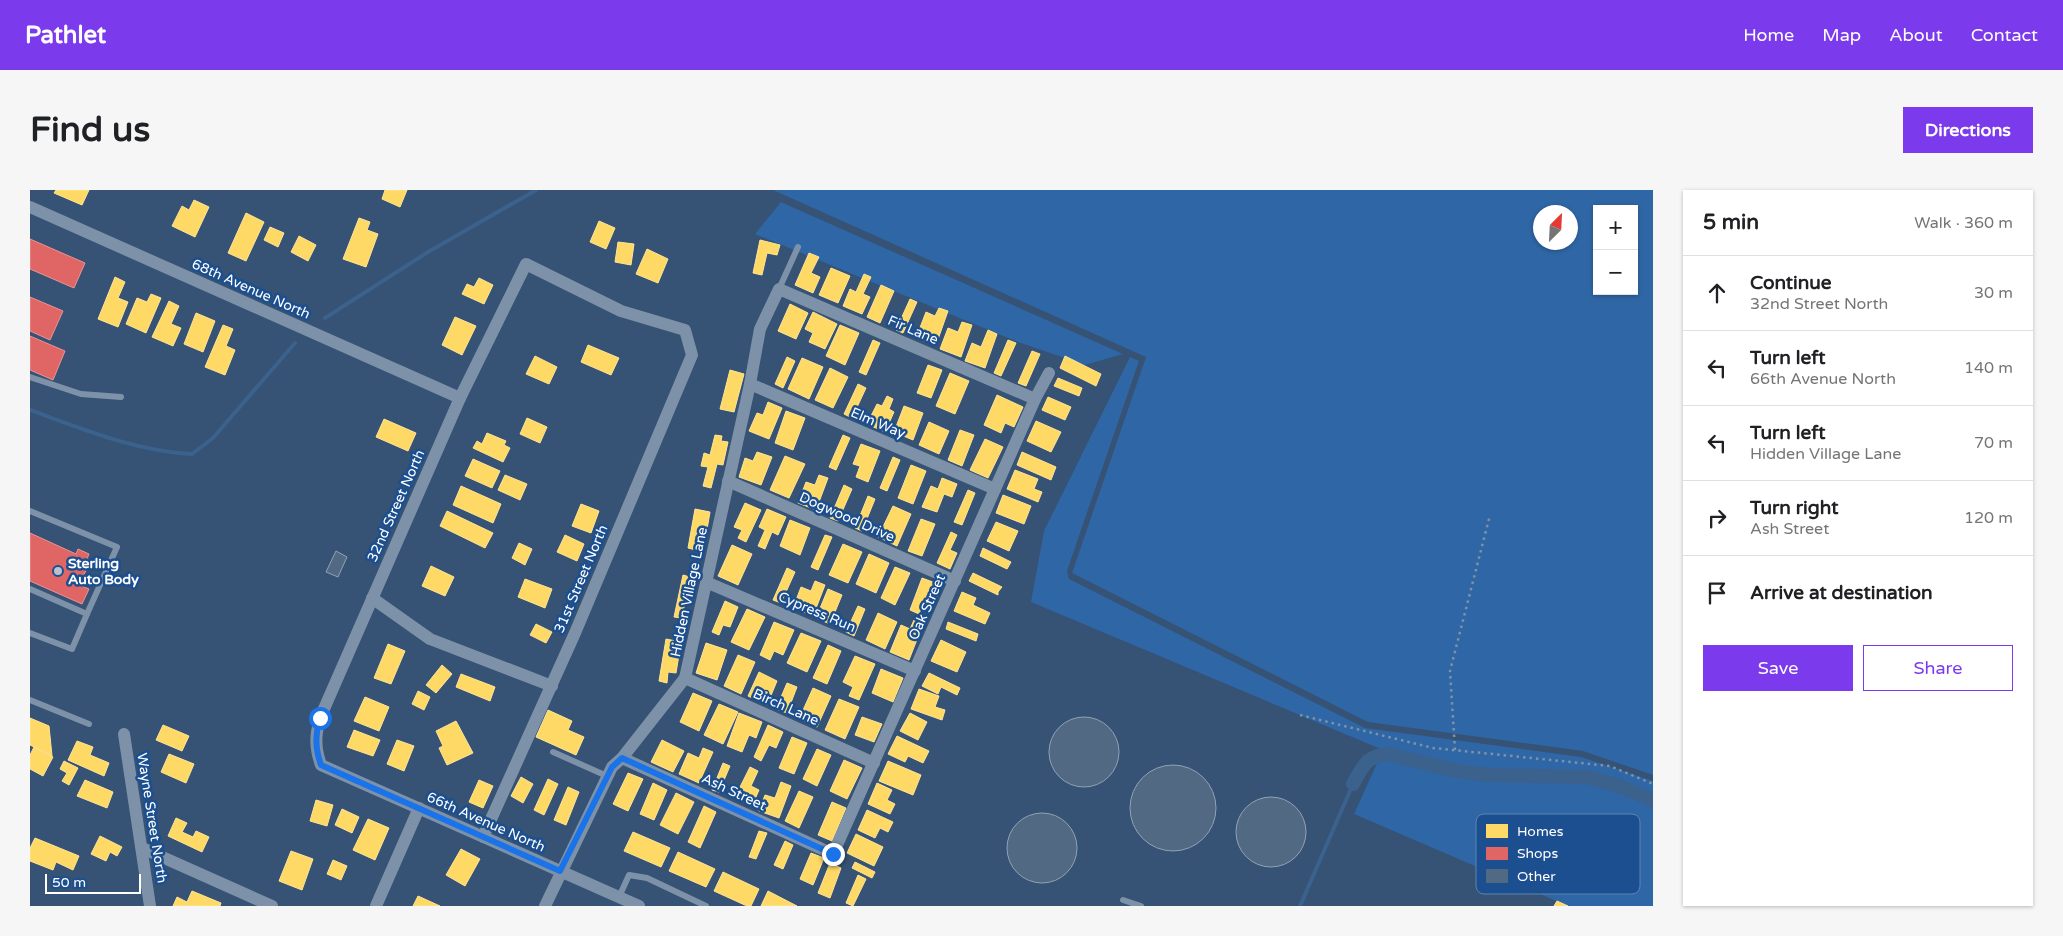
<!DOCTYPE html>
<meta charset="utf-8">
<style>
:root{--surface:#fff;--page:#f6f6f6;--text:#202124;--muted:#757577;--line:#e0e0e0;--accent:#7c3aed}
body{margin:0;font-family:"Varela Round",sans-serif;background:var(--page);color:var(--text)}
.controls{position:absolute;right:15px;top:15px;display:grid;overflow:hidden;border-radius:0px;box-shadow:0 1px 4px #0004}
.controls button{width:45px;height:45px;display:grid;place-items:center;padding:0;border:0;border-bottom:1px solid var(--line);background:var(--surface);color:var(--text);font:25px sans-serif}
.compass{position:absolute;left:1503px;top:15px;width:45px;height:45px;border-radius:50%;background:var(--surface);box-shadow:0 1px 4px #0004;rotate:24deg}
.scale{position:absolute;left:15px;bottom:12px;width:96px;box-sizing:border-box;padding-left:5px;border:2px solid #fff;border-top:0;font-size:14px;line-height:18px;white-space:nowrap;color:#fff;-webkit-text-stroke:4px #1b4f8f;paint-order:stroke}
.stop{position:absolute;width:15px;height:15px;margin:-11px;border:4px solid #1a73e8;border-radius:50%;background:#fff}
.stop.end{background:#1a73e8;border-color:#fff;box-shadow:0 1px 5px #0008}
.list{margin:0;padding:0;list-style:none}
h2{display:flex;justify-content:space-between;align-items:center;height:65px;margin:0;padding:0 20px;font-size:21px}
h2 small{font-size:16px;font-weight:400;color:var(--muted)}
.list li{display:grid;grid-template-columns:32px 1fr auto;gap:15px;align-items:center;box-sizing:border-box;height:75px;padding:0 20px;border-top:1px solid var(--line)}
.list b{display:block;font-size:19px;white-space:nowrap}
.list p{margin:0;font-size:16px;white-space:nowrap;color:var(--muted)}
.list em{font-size:16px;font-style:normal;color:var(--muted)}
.actions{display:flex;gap:10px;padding:15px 20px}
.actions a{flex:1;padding:11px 0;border:1px solid var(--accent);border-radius:0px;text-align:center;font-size:18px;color:var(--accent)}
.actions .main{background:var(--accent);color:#fff}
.icon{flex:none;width:28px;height:28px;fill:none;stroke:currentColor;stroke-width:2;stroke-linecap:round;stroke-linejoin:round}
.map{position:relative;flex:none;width:1623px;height:716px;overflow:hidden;border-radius:0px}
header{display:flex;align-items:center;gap:30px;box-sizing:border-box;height:70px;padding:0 25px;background:var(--accent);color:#fff}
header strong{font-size:24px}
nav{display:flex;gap:28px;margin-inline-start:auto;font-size:18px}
.intro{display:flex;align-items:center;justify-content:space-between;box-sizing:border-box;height:120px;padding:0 30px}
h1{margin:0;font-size:35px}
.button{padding:12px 22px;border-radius:0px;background:var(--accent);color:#fff;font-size:18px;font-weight:700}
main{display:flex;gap:30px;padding:0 30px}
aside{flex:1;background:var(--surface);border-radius:0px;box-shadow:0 1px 4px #0004}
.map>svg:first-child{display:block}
.green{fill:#2f66a5;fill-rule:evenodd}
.homes{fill:#ffd966;stroke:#ffe494}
.shops{fill:#e06666;stroke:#e99494}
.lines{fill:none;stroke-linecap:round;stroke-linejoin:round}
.stream{stroke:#3b618d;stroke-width:4}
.canal{stroke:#3b618d;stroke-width:14}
.building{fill:#526984;stroke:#92a2b6}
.path{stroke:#7d92a8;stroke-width:2.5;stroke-dasharray:2.5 4;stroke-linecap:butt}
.service{stroke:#7d92a8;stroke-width:6}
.minor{stroke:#7d92a8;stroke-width:12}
.route{stroke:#1a73e8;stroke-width:6}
.poi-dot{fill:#b9c2ce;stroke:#1b4f8f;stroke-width:2}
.labels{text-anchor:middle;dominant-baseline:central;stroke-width:5;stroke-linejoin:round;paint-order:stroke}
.street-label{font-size:14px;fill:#fff;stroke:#1b4f8f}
.poi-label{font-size:14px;font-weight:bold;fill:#fff;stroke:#1b4f8f;text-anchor:start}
.key{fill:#1b4f8f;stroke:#5f84b1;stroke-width:1}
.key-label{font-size:14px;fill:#fff}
</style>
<header>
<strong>Pathlet</strong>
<nav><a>Home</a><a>Map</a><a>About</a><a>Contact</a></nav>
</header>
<div class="intro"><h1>Find us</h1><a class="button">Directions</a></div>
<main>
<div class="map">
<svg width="1623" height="716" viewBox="0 0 1623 716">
<rect width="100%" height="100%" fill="#365274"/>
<!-- green -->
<g class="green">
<path d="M743,0h880v585l-70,-24 -215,-29 -296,-149 74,-216zM1567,19h37v82h-37zM1540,22v30h-30v-30z"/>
<path d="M751,12l342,152 -38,11 -67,-23 -263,-108z"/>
<path d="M1100,167l9,4 -72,210 2,8 296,149 216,29 72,24v125h-85l-214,-92 29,-64 -352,-148 13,-71z"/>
</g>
<!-- homes -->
<g class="homes">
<path d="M26,0h33l-7,15 -28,-12z"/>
<path d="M355,0h22l-7,17 -18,-8z"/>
<path d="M164,10l15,7 -14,30 -23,-11 10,-20 7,4z"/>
<path d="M216,23l18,9 -18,39 -18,-8z"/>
<path d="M329,28l11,4 -3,8 11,4 -12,33 -23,-8z"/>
<path d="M569,31l16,7 -9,21 -16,-7z"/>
<path d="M240,37l14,6 -6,14 -14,-7z"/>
<path d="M269,46l17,9 -8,16 -17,-9z"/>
<path d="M730,50l20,5 -3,10 -10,-2 -5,22 -9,-2z"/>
<path d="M588,52l16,2 -3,21 -16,-3z"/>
<path d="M617,59l21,10 -10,24 -22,-9z"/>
<path d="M779,63l10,4 -8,16 9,4 -7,16 -18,-8z"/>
<path d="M801,78l19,8 -12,27 -19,-8z"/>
<path d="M834,84l7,3 -8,17 7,3 -8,17 -19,-8 7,-17 6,3z"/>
<path d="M85,87l10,5 -7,16 10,4 -10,25 -20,-8z"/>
<path d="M449,88l14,7 -9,19 -22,-10 5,-10 7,3z"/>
<path d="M851,95l13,6 -14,32 -13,-6z"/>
<path d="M121,104l10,4 -15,35 -20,-9 11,-26 10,4z"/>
<path d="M880,109l7,3 -14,31 -7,-3z"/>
<path d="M139,111l10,5 -8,18 10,4 -8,18 -21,-9z"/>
<path d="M760,114l18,9 -12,26 -18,-8z"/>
<path d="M909,118l9,3 -12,34 -20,-7 10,-26 9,4z"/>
<path d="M783,122l24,12 -12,25 -16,-7 4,-9 -8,-4z"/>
<path d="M166,123l19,8 -12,31 -19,-8z"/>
<path d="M425,127l21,9 -14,29 -20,-10z"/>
<path d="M932,132l10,3 -11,32 -21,-8 8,-21 10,4z"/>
<path d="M193,135l10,4 -7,17 9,4 -10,25 -20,-8z"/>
<path d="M810,135l19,8 -14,32 -19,-9z"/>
<path d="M958,140l9,4 -12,34 -20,-7 7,-18 9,4z"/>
<path d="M843,150l7,3 -14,32 -7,-3z"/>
<path d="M978,150l8,3 -15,33 -7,-3z"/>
<path d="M558,155l31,13 -8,17 -30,-13z"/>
<path d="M1002,161l8,3 -14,32 -8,-3z"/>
<path d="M505,166l22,11 -8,17 -23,-10z"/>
<path d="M1035,166l36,18 -5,12 -36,-18z"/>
<path d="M757,167l8,4 -12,27 -8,-4z"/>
<path d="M772,168l21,9 -14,32 -21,-10z"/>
<path d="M898,175l14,5 -11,28 -14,-5z"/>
<path d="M800,178l18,9 -15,31 -18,-8z"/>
<path d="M700,180l14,4 -10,38 -14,-3z"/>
<path d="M920,183l19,8 -14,33 -19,-8z"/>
<path d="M1028,188l24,10 -3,8 -25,-10z"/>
<path d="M828,194l8,4 -14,30 -8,-4z"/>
<path d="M967,205l26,12 -9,20 -9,-4 -4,10 -17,-8z"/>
<path d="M857,206l6,3 -4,10 5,3 -9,20 -18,-8 10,-20 5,2z"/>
<path d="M1018,207l23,10 -6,13 -23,-10z"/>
<path d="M738,212l14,6 -13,31 -20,-8 8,-18 6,2z"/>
<path d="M874,216l19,7 -10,27 -19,-8z"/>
<path d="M756,221l19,7 -12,32 -18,-7z"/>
<path d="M497,228l20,9 -7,16 -20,-9z"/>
<path d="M354,229l32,14 -8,18 -32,-14z"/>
<path d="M1006,231l25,11 -10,20 -24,-11z"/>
<path d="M899,232l20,9 -10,23 -20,-9z"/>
<path d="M930,240l14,5 -12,31 -14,-6z"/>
<path d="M457,243l19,8 -2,4 6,3 -7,14 -30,-14 4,-7 5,3z"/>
<path d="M685,245l7,1 -1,5 7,1 -5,23 -6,-1 -6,24 -8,-2 5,-19 -7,-1 3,-13 6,2z"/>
<path d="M813,245l7,3 -14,32 -7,-3z"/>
<path d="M955,249l18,8 -15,31 -18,-8z"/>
<path d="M831,254l19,7 -12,31 -12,-5 4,-11 -7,-2z"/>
<path d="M727,262l15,5 -11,28 -22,-8 6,-19 8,3z"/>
<path d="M992,262l34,15 -5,13 -34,-15z"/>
<path d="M755,266l20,8 -16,34 -19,-8z"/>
<path d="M863,267l7,3 -13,31 -7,-3z"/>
<path d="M443,269l27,12 -8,17 -27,-12z"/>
<path d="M881,275l15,6 -13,33 -15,-6z"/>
<path d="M985,280l23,9 -4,10 8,3 -4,10 -31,-13z"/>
<path d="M475,285l22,9 -7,16 -22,-10z"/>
<path d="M789,285l9,3 -12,32 -18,-7 8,-21 9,3z"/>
<path d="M912,288l15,6 -5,13 -8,-3 -7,18 -15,-5 9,-21 7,3z"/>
<path d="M814,295l8,4 -14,32 -8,-3z"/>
<path d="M431,296l40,18 -8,19 -40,-18z"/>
<path d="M938,300l7,3 -13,32 -8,-3z"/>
<path d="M973,305l28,11 -7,18 -28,-11z"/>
<path d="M838,306l7,3 -13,32 -7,-3z"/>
<path d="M715,313l16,7 -15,32 -8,-4 4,-8 -8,-3z"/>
<path d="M551,314l18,7 -8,22 -19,-7z"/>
<path d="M863,316l18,8 -14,32 -19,-9z"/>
<path d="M665,319l15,3 -5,29 -8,-1 -1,10 -8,-2z"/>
<path d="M737,319l19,8 -8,18 -6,-3 -7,17 -7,-3 7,-16 -6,-3z"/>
<path d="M417,321l46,22 -8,15 -45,-22z"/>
<path d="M891,329l14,5 -13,32 -14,-5z"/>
<path d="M760,330l20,8 -10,27 -20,-9z"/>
<path d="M966,332l22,9 -9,20 -22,-10z"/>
<path d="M921,342l6,3 -7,15 7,3 -7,16 -13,-6z"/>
<path d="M535,345l19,9 -7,17 -20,-9z"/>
<path d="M795,345l7,2 -14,33 -7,-3z"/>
<path d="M489,353l13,6 -7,16 -13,-7z"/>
<path d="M813,354l19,8 -14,31 -19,-8z"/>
<path d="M702,355l20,9 -14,31 -20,-9z"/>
<path d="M953,358l28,14 -4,7 -27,-13z"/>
<path d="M839,364l20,9 -13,30 -20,-9z"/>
<path d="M401,376l23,11 -9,19 -23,-10z"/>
<path d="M865,377l15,6 -15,32 -14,-7z"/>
<path d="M757,378l8,4 -14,31 -8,-3z"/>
<path d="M661,382l6,1 -6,30 -6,-1 -3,16 -8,-1 9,-42 7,2z"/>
<path d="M943,383l29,14 -4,5v3l-29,-14z"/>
<path d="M892,388l19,7 -6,16 -10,-3 -6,16 -9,-4z"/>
<path d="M495,389l27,10 -7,19 -27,-11z"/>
<path d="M785,391l10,4 -12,31 -20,-8 8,-21 10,4z"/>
<path d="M798,399l14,6 -12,29 -14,-6z"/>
<path d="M932,402l14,6 -3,7 17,8 -5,11 -31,-13z"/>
<path d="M695,411l13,6 -8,20 -7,-2 -4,10 -7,-3z"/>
<path d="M828,416l7,3 -11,27 -8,-4z"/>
<path d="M717,419l18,8 -16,33 -18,-8z"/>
<path d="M848,423l19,9 -12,27 -19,-9z"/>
<path d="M884,430l9,4 -14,36 -19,-8 11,-27 9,4z"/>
<path d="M744,432l20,8 -11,25 -9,-4 -4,9 -10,-5z"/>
<path d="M918,432l30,12 -2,7 -30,-12z"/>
<path d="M506,434l16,8 -6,11 -16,-8z"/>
<path d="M771,443l20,8 -14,31 -20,-9z"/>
<path d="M636,449l15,3 -5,31 -8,-1 -1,11 -8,-2z"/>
<path d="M911,450l25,12 -9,20 -26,-11z"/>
<path d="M676,453l21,7 -10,30 -21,-7z"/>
<path d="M358,454l17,7 -14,33 -17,-6z"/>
<path d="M798,455l13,6 -14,33 -14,-6z"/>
<path d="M708,465l17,7 -14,32 -17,-8z"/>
<path d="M825,466l20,8 -16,36 -10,-4 4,-9 -10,-5z"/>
<path d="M412,475l10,9 -16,19 -10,-8z"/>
<path d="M851,479l22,9 -10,24 -21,-9z"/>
<path d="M729,482l18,9 -10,24 -19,-9z"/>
<path d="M899,483l31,15 -3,7 -16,-8 -3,7 -16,-8z"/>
<path d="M431,484l34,13 -5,14 -34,-14z"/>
<path d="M757,493l10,4 -10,26 -11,-4z"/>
<path d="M783,498l18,8 -14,31 -18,-8z"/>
<path d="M889,499l20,7 -4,11 10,3 -3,10 -31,-11z"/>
<path d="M388,501l12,6 -6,13 -12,-6z"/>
<path d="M663,503l19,8 -13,30 -19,-9z"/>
<path d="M335,507l24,10 -10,24 -25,-10z"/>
<path d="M809,509l20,8 -14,32 -20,-9z"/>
<path d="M689,514l19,8 -15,32 -19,-9z"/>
<path d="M518,520l24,11 -4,9 16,7 -8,18 -40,-18z"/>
<path d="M709,523l23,9 -6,16 -7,-3 -7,17 -15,-6z"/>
<path d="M880,523l17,9 -9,18 -18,-9z"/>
<path d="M832,527l20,7 -8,18 -19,-7z"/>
<path d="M0,528l19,8 3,30 -22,-11z"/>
<path d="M426,531l17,32 -26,12 -8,-17 4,-2 -7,-15z"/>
<path d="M133,535l26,11 -7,15 -26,-11z"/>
<path d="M738,535l15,7 -7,16 -7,-3 -8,16 -7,-4z"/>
<path d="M324,540l26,10 -7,16 -26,-9z"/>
<path d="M867,546l32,15 -6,12 -15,-7 -3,6 -17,-8z"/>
<path d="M762,547l15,6 -13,31 -15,-6z"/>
<path d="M367,550l17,6 -10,25 -17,-7z"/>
<path d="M632,550l22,11 -11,21 -22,-10z"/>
<path d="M47,551l16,6 -3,8 19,8 -5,13 -36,-16z"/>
<path d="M4,557l19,10 -10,19 -13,-7v-14z"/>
<path d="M673,558l10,4 -14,31 -20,-9 9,-21 11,5z"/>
<path d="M787,559l14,6 -14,31 -14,-7z"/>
<path d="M139,564l25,10 -8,19 -25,-11z"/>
<path d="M814,570l18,8 -15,31 -17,-8z"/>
<path d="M34,571l14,7 -9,17 -7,-4 5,-8 -7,-4z"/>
<path d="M858,571l33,14 -8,20 -34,-14z"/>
<path d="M693,573l7,3 -11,26 -7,-2z"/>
<path d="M720,577l8,4 -7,15 8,4 -7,16 -17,-9z"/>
<path d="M598,583l15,6 -15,32 -15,-7z"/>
<path d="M491,587l12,7 -10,19 -12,-7z"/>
<path d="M518,589l10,5 -14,31 -10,-5z"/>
<path d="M55,590l28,12 -6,16 -30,-12z"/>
<path d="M449,590l14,6 -10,22 -14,-6z"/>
<path d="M751,592l10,4 -12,32 -20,-7 6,-16 10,3z"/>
<path d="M623,593l14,7 -13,30 -14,-6z"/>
<path d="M847,593l15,7 -5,10 8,4 -5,10 -22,-10z"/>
<path d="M538,597l11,5 -13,33 -12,-5z"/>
<path d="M769,601l14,6 -14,31 -14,-7z"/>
<path d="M646,603l18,9 -16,32 -18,-9z"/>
<path d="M286,610l17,5 -6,21 -17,-5z"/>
<path d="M802,612l14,6 -14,33 -14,-6z"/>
<path d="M674,616l12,6 -16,36 -12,-6z"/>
<path d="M312,619l17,8 -7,16 -17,-8z"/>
<path d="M837,620l26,12 -5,10 -8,-4 -5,10 -17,-8z"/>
<path d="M146,628l11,5 -5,9 11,5 3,-6 13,6 -7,15 -34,-16z"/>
<path d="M338,629l21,9 -14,32 -22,-10z"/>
<path d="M729,641l8,2 -11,26 -7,-2z"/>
<path d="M603,642l37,16 -9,19 -37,-16z"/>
<path d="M826,644l27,13 -9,19 -27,-13z"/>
<path d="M70,646l22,11 -5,9 -7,-4 -4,9 -15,-7z"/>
<path d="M5,648l44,18 -6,14 -17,-8 -3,8 -23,-9v-13z"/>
<path d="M755,651l8,4 -10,24 -9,-4z"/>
<path d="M431,659l19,10 -15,27 -19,-11z"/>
<path d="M261,661l22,8 -11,31 -23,-9z"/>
<path d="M648,662l37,17 -9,18 -37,-16z"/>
<path d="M781,663l13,5 -11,27 -13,-6z"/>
<path d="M303,670l14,6 -6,14 -14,-6z"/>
<path d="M825,672l20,10 -3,6 -20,-10z"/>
<path d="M800,673l11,5 -11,30 -12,-5z"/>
<path d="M693,682l36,17 -8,17h-4l-33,-15z"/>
<path d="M828,685l8,4 -13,27 -7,-3z"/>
<path d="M162,701l29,12 -1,3h-47l4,-9 10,5z"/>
<path d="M738,701l29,15h-36z"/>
<path d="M388,706l22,10h-27z"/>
<path d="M1527,711l11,5h-14z"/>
</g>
<!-- shops -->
<g class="shops">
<path d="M0,49l55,24 -11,25 -44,-19z"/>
<path d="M0,107l33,14 -13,29 -20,-9z"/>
<path d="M0,146l35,15 -12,29 -23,-10z"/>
<path d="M0,343l46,21 2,-5 11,5 -2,5 4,1 -12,25 10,4 -7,15 -52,-23z"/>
</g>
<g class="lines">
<!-- stream -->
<g class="stream">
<path d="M295,128l103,-66 108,-62"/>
<path d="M0,220c53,19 105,41 162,44l21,-16 82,-95"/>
<path d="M1270,716l53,-122"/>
</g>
<!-- canal -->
<path class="canal" d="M1323,594c10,-18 13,-28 35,-30l69,17 30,4 100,2 29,8 37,15"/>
</g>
<!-- building -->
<g class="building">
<path d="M306,361l11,6 -9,20 -12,-5z"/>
<circle cx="1054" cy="562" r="35"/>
<circle cx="1143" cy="618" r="43"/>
<circle cx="1241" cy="642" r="35"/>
<circle cx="1012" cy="658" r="35"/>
</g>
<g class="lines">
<!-- path -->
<g class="path">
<path d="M1270,525l133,33 177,18 43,18"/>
<path d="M1425,560l-5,-79 40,-156"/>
</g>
<!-- service -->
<g class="service">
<path d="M749,99l19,-42"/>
<path d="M0,187l51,17 40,3"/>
<path d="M0,321l87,36 -30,67"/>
<path d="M0,399l57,25 -15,35 -42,-16"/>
<path d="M0,510l59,24"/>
<path d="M523,562l54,24"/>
<path d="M589,707l10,-22 18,3 59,28"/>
<path d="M1093,710l18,6"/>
</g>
<!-- minor -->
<g class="minor">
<path d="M0,17l430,191"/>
<path d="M720,194l245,105"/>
<path d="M698,291l227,100"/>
<path d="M676,392l209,89"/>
<path d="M342,408l58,41 122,47"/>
<path d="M655,488l189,85"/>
<path d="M94,544l26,172"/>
<path d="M592,568l211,96 202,-455 14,-26"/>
<path d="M453,647l92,-204 117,-278 -7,-25 -64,-19 -95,-47 -66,134 -140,320c-5,18 -5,30 1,47l318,141"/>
<path d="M112,658l130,58"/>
<path d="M346,716l43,-98"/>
<path d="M515,716l67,-139 10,-9 63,-80 65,-294 10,-55 19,-40 256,110"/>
</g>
</g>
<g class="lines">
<!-- route -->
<path class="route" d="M290,528c-5,18 -5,30 1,47l239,106 52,-104 10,-9 211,96"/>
</g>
<!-- markers -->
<circle class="poi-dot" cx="28" cy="381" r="5"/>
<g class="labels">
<!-- street labels -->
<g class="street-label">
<text transform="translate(221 99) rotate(24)">68th Avenue North</text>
<text transform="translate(883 140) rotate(23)">Fir Lane</text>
<text transform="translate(848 233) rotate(23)">Elm Way</text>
<text transform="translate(366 316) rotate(-66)">32nd Street North</text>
<text transform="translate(817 327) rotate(24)">Dogwood Drive</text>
<text transform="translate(551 389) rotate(-67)">31st Street North</text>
<text transform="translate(659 402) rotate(-78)">Hidden Village Lane</text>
<text transform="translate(897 417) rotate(-66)">Oak Street</text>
<text transform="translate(787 422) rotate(23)">Cypress Run</text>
<text transform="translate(756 517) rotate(24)">Birch Lane</text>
<text transform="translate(704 602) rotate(25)">Ash Street</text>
<text transform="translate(122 628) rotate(81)">Wayne Street North</text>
<text transform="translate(456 632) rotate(24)">66th Avenue North</text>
</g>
<!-- poi labels -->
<g class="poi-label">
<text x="38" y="373">Sterling<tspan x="38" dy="16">Auto Body</tspan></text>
</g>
</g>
<!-- legend -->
<rect x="1446" y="624" width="164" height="80" rx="8" class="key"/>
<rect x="1456" y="634" width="22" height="14" fill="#ffd966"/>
<rect x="1456" y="657" width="22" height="13" fill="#e06666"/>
<rect x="1456" y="679" width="22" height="14" fill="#526984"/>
<g class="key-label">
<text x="1487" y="646">Homes</text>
<text x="1487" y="668">Shops</text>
<text x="1487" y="691">Other</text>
</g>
</svg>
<div class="controls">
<button>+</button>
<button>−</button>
</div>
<svg class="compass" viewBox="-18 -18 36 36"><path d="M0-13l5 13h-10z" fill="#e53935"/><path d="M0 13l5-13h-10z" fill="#757577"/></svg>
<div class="scale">50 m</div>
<div class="stop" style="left:290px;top:528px"></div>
<div class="stop end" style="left:803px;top:664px"></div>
</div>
<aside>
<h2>5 min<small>Walk · 360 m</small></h2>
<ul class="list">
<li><svg class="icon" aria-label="ahead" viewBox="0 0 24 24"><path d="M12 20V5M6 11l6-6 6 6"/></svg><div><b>Continue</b><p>32nd Street North</p></div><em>30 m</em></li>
<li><svg class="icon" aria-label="left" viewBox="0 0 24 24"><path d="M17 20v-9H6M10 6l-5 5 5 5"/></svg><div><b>Turn left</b><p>66th Avenue North</p></div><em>140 m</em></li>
<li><svg class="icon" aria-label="left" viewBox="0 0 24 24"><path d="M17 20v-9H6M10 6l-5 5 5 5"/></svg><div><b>Turn left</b><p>Hidden Village Lane</p></div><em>70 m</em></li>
<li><svg class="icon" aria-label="right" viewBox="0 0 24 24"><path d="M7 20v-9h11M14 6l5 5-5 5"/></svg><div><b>Turn right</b><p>Ash Street</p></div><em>120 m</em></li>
<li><svg class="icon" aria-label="arrive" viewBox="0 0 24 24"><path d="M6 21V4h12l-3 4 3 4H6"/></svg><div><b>Arrive at destination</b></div></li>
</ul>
<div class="actions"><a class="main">Save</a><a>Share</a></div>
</aside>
</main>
